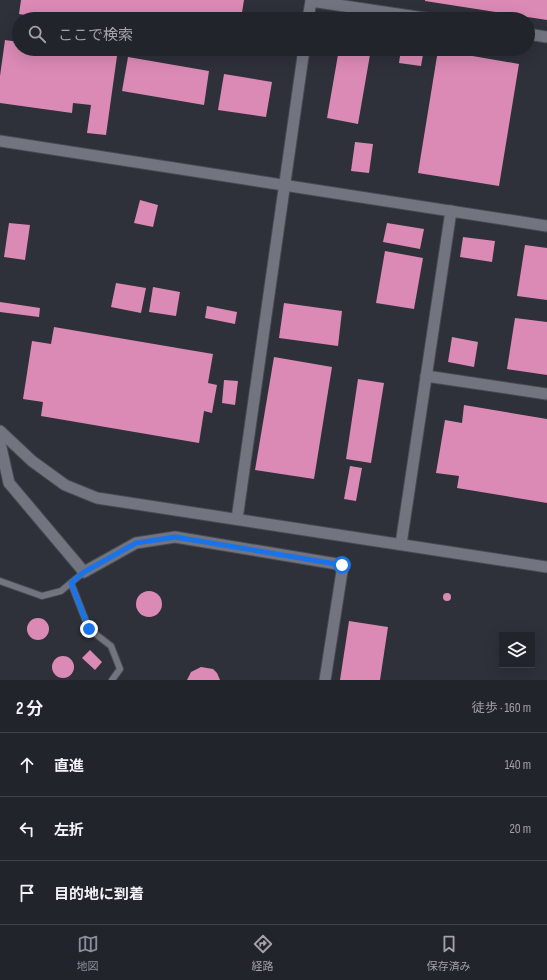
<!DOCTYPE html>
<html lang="ja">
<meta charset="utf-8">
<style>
:root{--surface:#22242c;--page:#2a2c34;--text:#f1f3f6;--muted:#a2a4a9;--line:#3f4148;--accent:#8c9099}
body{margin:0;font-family:"Sofia Sans Condensed","Noto Sans JP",sans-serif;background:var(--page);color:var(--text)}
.controls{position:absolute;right:12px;bottom:12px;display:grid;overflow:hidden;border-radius:0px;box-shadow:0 4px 16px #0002}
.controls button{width:36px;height:36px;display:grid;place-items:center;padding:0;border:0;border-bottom:1px solid var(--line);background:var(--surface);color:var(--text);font:20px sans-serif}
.stop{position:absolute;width:12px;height:12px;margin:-9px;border:3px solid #1a73e8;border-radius:50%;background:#fff}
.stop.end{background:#1a73e8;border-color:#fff;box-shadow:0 1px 4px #0008}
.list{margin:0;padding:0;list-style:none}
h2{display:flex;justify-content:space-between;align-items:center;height:52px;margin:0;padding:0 16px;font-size:17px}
h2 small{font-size:13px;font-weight:400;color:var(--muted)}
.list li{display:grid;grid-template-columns:26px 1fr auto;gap:12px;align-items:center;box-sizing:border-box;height:64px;padding:0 16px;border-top:1px solid var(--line)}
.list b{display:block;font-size:15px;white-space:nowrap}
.list em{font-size:13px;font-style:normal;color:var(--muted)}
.icon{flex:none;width:22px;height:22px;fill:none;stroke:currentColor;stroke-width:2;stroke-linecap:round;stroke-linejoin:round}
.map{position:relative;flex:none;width:547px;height:680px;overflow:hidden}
.search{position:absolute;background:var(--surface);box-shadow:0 4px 16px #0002;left:12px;right:12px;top:12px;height:44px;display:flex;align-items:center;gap:10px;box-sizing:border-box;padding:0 14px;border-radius:22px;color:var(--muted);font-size:15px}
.sheet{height:244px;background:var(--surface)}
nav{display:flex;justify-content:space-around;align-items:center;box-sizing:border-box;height:56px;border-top:1px solid var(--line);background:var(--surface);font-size:11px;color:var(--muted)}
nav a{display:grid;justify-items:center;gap:2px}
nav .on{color:var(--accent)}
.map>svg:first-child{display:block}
.building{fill:#db8ab5}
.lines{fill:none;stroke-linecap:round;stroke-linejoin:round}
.service-casing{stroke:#494b53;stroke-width:8}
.minor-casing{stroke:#494b53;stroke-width:13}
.tertiary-casing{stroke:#494b53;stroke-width:13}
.service{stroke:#727480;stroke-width:6}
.minor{stroke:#727480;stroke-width:11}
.tertiary{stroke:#727480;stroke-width:11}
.route{stroke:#1a73e8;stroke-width:5}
</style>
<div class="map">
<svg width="547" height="680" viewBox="0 0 547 680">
<rect width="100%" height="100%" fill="#2e303a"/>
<!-- building -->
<g class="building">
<path d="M21,0h223l-3,19h-190l-32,-5z"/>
<path d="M425,0h122v20l-122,-19z"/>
<path d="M5,40l14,2v7h48l50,7 -11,79 -19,-2 4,-28 -18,-2 -1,10 -72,-10v-27z"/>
<path d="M339,49h32l-13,75 -31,-6z"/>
<path d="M401,49h23l-3,17 -22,-3z"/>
<path d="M438,50l81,14 -20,122 -81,-13z"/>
<path d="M128,57l81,14 -5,34 -82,-14z"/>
<path d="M224,74l48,8 -6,35 -48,-7z"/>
<path d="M355,142l18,2 -4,29 -18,-2z"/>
<path d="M140,200l18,5 -5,22 -19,-4z"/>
<path d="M9,223l21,2 -5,35 -21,-3z"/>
<path d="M387,223l37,6 -4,20 -37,-7z"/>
<path d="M463,237l32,4 -3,21 -32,-5z"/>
<path d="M525,245l22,3v52l-30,-4z"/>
<path d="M385,251l38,7 -9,51 -38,-6z"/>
<path d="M116,283l30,5 -5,25 -30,-6z"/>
<path d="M153,287l27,5 -4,24 -27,-4z"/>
<path d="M0,302l40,6 -1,9 -39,-5z"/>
<path d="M284,303l58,8 -4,35 -59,-8z"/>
<path d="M207,306l30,6 -2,12 -30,-6z"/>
<path d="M515,318l32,4v53l-40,-6z"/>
<path d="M54,327l159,27 -5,29 9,2 -5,28 -8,-2 -5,32 -158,-27 2,-14 -20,-3 9,-58 19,3z"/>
<path d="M452,337l26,5 -4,25 -26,-5z"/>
<path d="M274,357l58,10 -18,112 -59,-9z"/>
<path d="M358,379l26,4 -13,80 -25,-4z"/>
<path d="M224,380l14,1 -3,24 -13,-2z"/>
<path d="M464,405l83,14v84l-90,-15 2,-12 -23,-3 9,-53 17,3z"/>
<path d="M350,466l12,2 -6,33 -12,-2z"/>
<circle cx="149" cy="604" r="13"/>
<circle cx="447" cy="597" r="4"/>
<circle cx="38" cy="629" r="11"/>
<path d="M349,621l39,6 -8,53h-40z"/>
<path d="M90,650l12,12 -7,8 -13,-12z"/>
<circle cx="63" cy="667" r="11"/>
<path d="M201,667l12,2 4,4 3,7h-33l4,-8z"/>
</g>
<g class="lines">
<!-- service casing -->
<g class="service-casing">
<g id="service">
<path d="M0,581l42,15 19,-5 23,-19"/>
<path d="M71,583l18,46 22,17 9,23 -8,11"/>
</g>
</g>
<!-- minor casing -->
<g class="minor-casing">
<g id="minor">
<path d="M308,19l3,-18 120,18"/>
<path d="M528,34l19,3"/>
<path d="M426,376l121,18"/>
<path d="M237,519l67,-470"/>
<path d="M401,544l50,-333"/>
</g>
</g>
<!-- tertiary casing -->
<g class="tertiary-casing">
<g id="tertiary">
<path d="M0,141l547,85"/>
<path d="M0,431l32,30 33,24 32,13 450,69"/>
<path d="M0,443l9,40 75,89 52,-29 39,-6 168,28 -18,115"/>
</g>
</g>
<!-- service -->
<use href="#service" class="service"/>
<!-- minor -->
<use href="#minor" class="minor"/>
<!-- tertiary -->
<use href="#tertiary" class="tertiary"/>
</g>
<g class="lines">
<!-- route -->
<path class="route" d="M89,629l-18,-46 13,-11 52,-29 39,-6 167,28"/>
</g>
</svg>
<div class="controls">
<button><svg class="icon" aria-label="layers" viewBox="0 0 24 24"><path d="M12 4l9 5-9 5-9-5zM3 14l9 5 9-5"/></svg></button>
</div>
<div class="stop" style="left:342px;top:565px"></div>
<div class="stop end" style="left:89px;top:629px"></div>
<div class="search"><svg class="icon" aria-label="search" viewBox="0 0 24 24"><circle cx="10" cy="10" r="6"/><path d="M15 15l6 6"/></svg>ここで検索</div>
</div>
<section class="sheet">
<h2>2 分<small>徒歩 · 160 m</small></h2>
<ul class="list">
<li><svg class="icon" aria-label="ahead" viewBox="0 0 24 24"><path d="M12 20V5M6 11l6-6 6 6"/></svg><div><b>直進</b></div><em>140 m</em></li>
<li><svg class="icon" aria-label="left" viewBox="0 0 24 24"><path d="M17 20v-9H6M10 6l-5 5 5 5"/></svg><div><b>左折</b></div><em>20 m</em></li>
<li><svg class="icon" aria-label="arrive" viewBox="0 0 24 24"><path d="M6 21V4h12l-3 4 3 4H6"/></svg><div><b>目的地に到着</b></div></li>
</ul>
</section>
<nav>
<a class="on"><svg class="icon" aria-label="map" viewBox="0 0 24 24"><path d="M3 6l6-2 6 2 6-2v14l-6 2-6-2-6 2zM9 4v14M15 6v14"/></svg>地図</a>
<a><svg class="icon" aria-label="directions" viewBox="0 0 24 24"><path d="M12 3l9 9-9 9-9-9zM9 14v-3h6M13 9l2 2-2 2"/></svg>経路</a>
<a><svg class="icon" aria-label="saved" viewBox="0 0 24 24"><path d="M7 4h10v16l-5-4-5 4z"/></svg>保存済み</a>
</nav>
